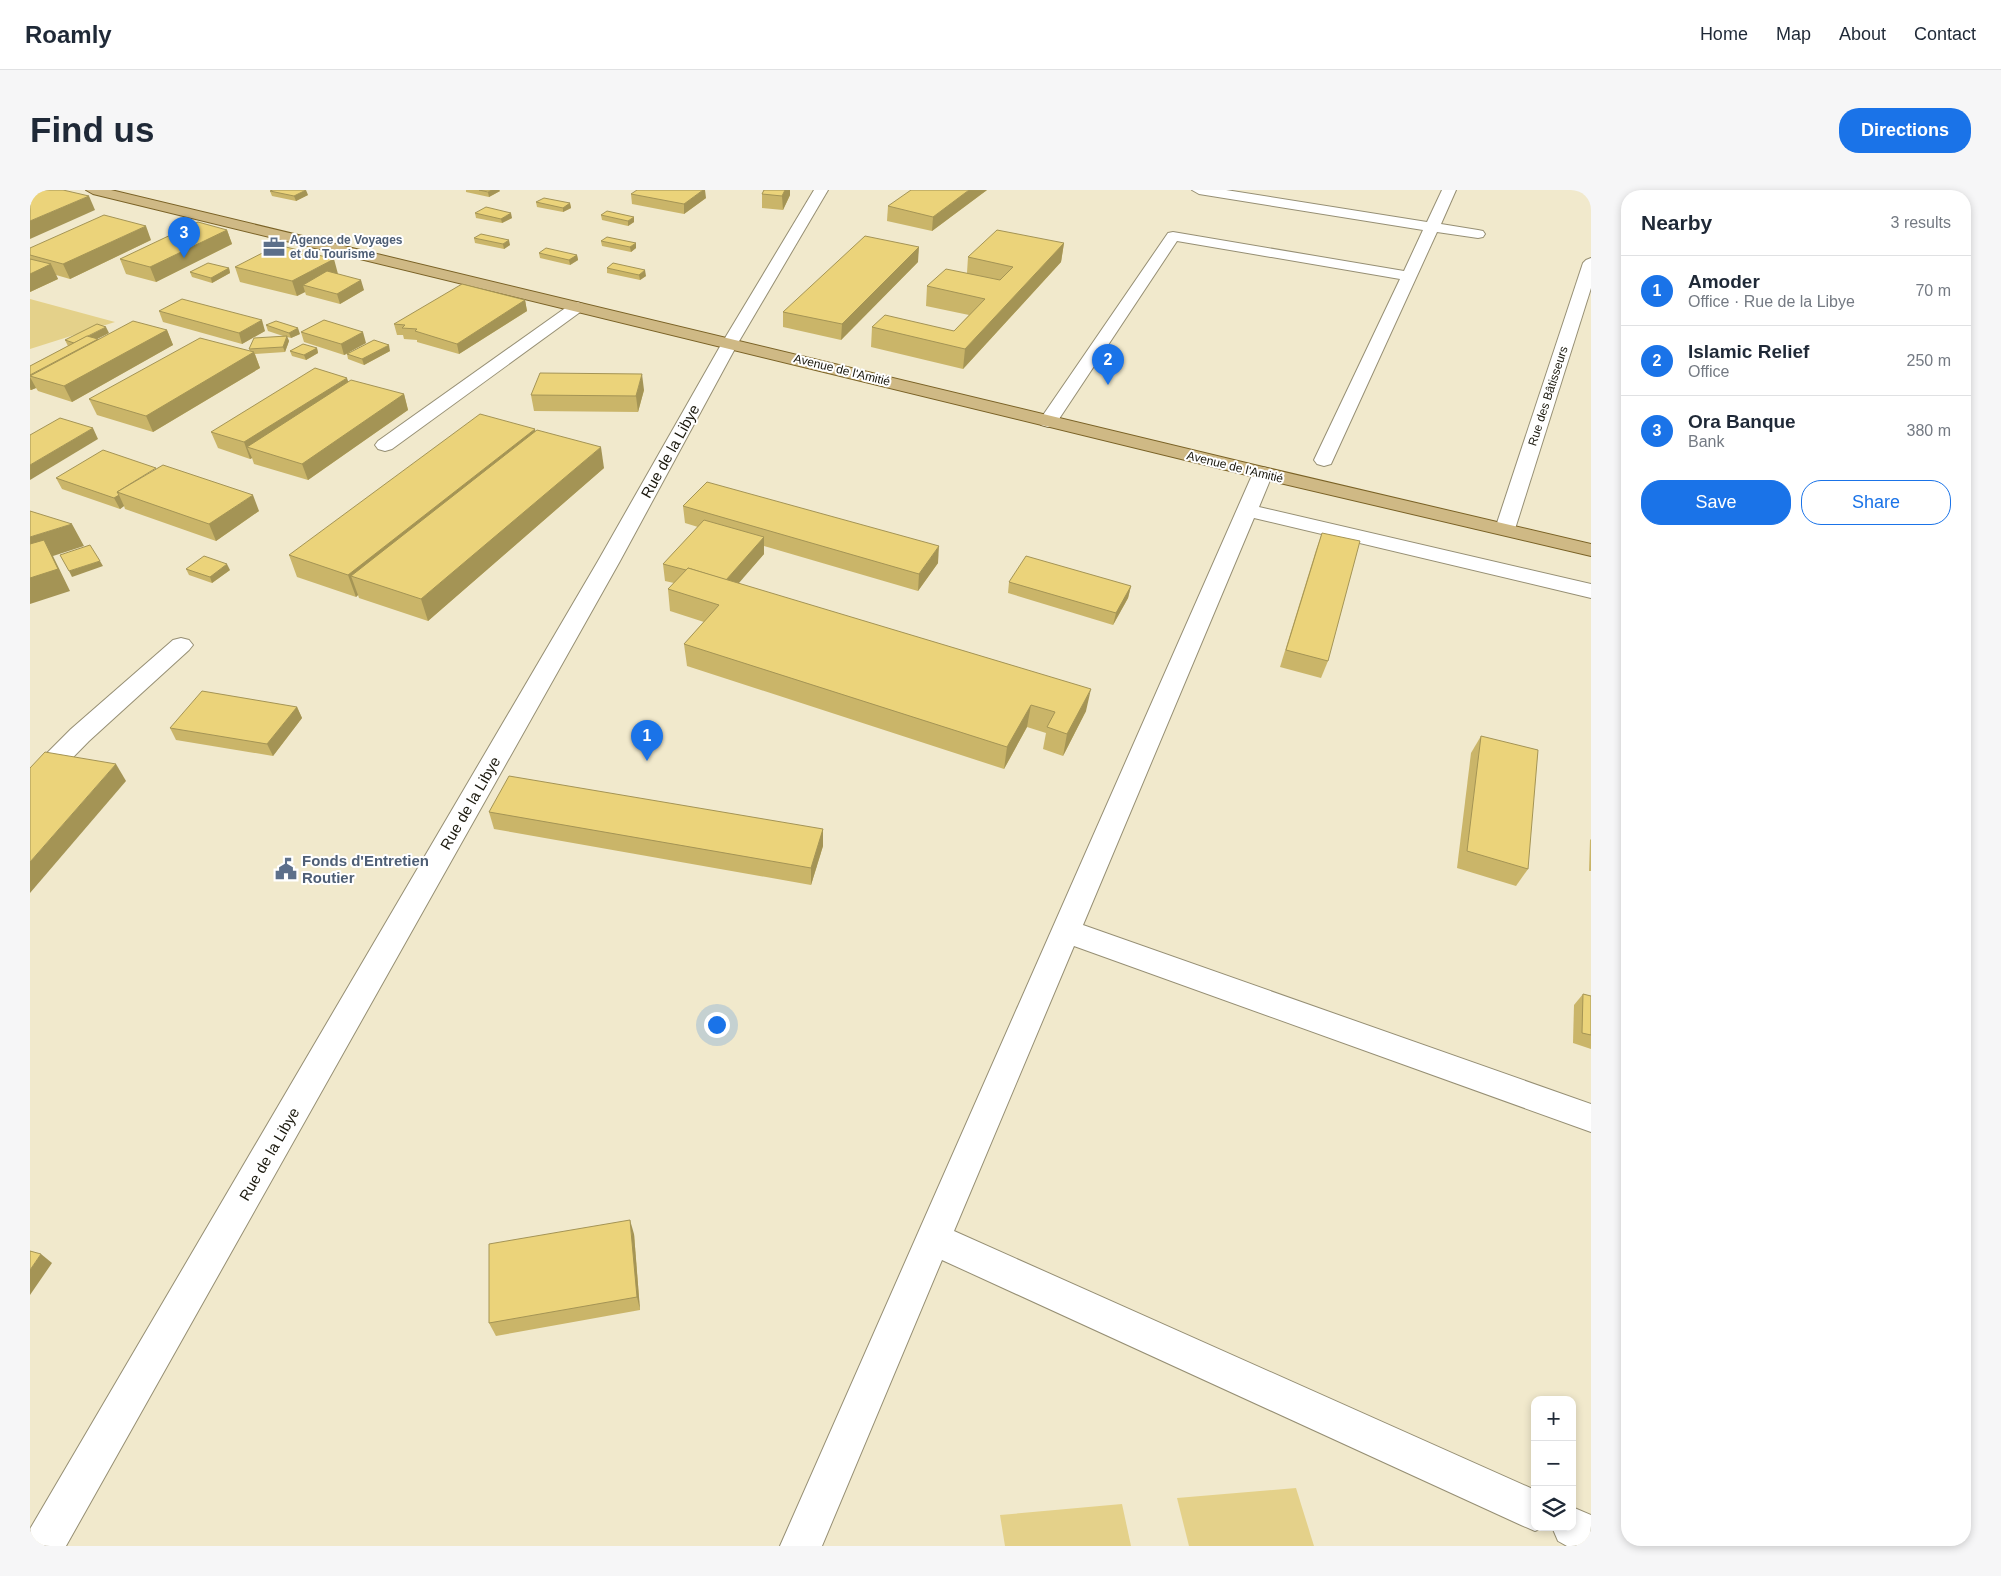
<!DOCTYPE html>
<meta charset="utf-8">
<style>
:root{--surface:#fff;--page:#f6f6f7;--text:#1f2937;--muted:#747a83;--line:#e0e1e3;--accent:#1a73e8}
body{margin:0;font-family:Arial,sans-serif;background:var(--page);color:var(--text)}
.controls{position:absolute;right:15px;bottom:15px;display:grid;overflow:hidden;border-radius:10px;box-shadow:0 2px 8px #0003}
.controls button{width:45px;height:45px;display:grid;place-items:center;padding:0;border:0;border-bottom:1px solid var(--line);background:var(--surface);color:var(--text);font:25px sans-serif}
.you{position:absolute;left:686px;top:834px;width:18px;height:18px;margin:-12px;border:4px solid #fff;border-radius:50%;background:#1a73e8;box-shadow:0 0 0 8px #1a73e833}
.badge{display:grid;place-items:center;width:32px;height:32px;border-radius:50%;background:var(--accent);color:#fff;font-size:16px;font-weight:700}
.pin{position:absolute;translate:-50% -41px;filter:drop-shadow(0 1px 2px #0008)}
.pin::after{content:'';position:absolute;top:26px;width:18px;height:15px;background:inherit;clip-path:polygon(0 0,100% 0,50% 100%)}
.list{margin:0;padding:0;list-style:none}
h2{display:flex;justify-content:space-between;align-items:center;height:65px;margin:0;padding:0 20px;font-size:21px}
h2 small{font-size:16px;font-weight:400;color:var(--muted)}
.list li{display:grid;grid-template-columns:32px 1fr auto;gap:15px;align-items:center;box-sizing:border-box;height:70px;padding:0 20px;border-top:1px solid var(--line)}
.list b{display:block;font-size:19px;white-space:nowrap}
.list p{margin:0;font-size:16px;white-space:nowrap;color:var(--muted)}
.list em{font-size:16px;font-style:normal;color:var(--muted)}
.actions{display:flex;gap:10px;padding:15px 20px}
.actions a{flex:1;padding:11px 0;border:1px solid var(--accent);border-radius:20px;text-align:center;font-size:18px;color:var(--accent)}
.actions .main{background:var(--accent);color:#fff}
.icon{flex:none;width:28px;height:28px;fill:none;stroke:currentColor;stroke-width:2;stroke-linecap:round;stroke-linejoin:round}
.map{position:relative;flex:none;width:1561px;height:1356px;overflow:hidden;border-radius:20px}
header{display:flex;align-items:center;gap:30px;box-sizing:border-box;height:70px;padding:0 25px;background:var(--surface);border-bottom:1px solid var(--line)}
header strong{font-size:24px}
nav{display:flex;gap:28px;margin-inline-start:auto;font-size:18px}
.intro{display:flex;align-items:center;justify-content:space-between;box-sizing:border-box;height:120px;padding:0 30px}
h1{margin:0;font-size:35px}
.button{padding:12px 22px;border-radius:20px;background:var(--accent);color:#fff;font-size:18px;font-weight:700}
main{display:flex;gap:30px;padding:0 30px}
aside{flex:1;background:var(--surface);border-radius:20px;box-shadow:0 2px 8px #0003}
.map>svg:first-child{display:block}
.green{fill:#e4d18a}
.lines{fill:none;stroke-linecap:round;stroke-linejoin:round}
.minor-casing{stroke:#968f74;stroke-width:2}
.major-casing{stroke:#7a6226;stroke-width:2}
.minor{fill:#fff;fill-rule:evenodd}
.major{fill:#cfb985;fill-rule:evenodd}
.wall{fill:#cab569}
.shaded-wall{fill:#a49455}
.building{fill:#ebd37a;stroke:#a49455}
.labels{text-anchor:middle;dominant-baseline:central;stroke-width:4;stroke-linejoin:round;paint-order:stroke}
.far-service-label{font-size:12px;font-weight:bold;fill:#4e5e75;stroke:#fff;text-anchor:start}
.far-street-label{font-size:12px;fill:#19170c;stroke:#fff}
.street-label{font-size:15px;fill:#19170c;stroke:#fff}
.service-label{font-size:15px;font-weight:bold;fill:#4e5e75;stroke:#fff;text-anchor:start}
</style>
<header>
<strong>Roamly</strong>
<nav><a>Home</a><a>Map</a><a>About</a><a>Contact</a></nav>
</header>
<div class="intro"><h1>Find us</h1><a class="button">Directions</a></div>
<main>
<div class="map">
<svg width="1561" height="1356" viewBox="0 0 1561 1356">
<rect width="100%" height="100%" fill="#f1e9cc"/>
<!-- green -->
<g class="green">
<path d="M0,109l85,23 -85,27z"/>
<path d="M1266,1298l18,58h-125l-12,-48z"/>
<path d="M1092,1314l9,42h-126l-5,-31z"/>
</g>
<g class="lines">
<!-- minor casing -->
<g class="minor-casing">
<g id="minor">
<path d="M784,0h14l-90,153 -118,218 -554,985h-36v-17l568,-968 124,-218z"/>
<path d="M1162,0h34l201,32 15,-32h14l-15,34 37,6 5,1 2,3 -2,3 -5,1 -41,-6 -106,232 -7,2 -7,-2 -3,-4 86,-181 -223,-38 -122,184 -7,2 -7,-2 -2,-4 129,-188 5,-1 231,39 19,-41 -224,-36z"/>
<path d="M1561,68v30l-76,241 -3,4 -7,2 -7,-2 -3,-4 88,-266 3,-3z"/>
<path d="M547,112l6,2 2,3 -2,3 -191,139 -7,2 -7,-2 -3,-4 3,-4 193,-137z"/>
<path d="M1233,277l7,2 3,4 -14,34 332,77v14l-337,-80 -171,407 508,179v28l-517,-186 -120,285 581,259v37h9l-9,4 -14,-6 -579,-265 -120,286h-42l473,-1073 3,-4z"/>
<path d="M151,448l8,2 4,5 -4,5 -100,91 -50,51 -9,3v-25l41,-41 102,-89z"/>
<path d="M1542,1317l19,8v31h-24l-9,-5 -6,-14h20z"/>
</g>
</g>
<!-- major casing -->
<g class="major-casing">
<path id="major" d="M56,0h25l1152,277 328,77v12l-328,-77 -1170,-285z"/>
</g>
<!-- minor -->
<use href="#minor" class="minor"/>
<!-- major -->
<use href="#major" class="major"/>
</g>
<!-- wall -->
<g class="wall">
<path d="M436,0h33l1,1 -11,6 -23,-5z"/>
<path d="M734,0h26v5l-7,15 -21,-2v-14z"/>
<path d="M957,0l-55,41 -45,-10 1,-15z"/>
<path d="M240,1l38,4 -12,6 -24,-5z"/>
<path d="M601,4l75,4 -22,16 -52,-10z"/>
<path d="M506,12l34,1 1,5 -8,4 -26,-5z"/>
<path d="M445,23l37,5 -10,5 -26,-5z"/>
<path d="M571,25l33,7 -6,4 -26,-6z"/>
<path d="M197,40l5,14 -76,38 -30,-8 -6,-15z"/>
<path d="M444,48l36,7 -6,4 -29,-6z"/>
<path d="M121,50l-81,39 -14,-4 2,4 -28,13v-44z"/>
<path d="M571,51l35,7 -5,4 -29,-6z"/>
<path d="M1034,53l-3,19 -98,107 -92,-22 1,-20 82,4 15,-16 -43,-9 1,-20 40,-13 1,-16z"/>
<path d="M509,63l38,2 1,5 -8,5 -30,-7z"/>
<path d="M888,72l-77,78 -58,-13v-15z"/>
<path d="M205,77l103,7h-1l27,16 -24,14 -34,-9 -1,-3 -8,4 -57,-14z"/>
<path d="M199,78l1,5 -18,10 -20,-6 -2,-5z"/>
<path d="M577,78l39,8 -6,4 -33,-7z"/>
<path d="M495,110l2,11 -68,43 -42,-12v-2l-13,-1 -1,-4h-6l-3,-11z"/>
<path d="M129,121l106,20 -23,13 -79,-22z"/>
<path d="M236,135l34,9 -9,4 -4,-1 2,4 -4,11 -30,2 5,14 -107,64 -56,-17 -8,-16 161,-48 -1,-2 34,-13 -15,-5z"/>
<path d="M137,140l6,15 -101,57 -34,-11 -2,-3 -5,2h-1v-24l38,-20 -3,-6 44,-7 -12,6h1z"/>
<path d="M271,142l65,11 -17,9 41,-1 -26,14 -16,-6 -1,-5 -3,1 -40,-13z"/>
<path d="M287,158l1,5 -12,7 -14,-4 -2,-5z"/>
<path d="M318,192l56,12 4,16 -100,70 -54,-16 -2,-6 -2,1 -32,-11 -7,-16z"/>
<path d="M614,200l-6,22 -104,-1 -3,-16z"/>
<path d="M505,241l69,37 -176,153 -69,-23 -1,-3 -2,2 -59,-20 -8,-22z"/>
<path d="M26,288l203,33 -43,30 -91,-32 -1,-3 -4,3 -58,-20z"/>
<path d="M653,316l255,57 -20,28 -154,-45v8l-26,29 348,128 -23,45 -20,-7 3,-16 -19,-6 -23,42 -317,-103 -3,-22 20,-22 -34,-11 -2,-22 6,-6 -9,-2 -2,-17 35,-37 -13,-4z"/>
<path d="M1292,343l6,128 -7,17 -41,-11 36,-117z"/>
<path d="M156,379l44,1 -18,13 -23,-8z"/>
<path d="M979,392l122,4 -3,12 -15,27 -105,-32z"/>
<path d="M267,517l5,11 -29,38 -97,-16 -6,-12z"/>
<path d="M1451,546l47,133 -12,17 -59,-18 14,-115z"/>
<path d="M459,622l334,17v17l-12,39 -317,-56z"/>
<path d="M1561,649v32h-2l1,-31z"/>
<path d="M1553,804l8,2v53l-18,-6 1,-38z"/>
<path d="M604,1044l6,76 -144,26 -7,-13z"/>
</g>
<!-- shaded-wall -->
<g class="shaded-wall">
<path d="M276,0l2,5 -12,6 -2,-5z"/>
<path d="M462,0h7l1,1 -11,6 -1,-5z"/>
<path d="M673,0h2l1,8 -22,16v-10z"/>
<path d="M755,0h5v5l-7,15 -1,-14z"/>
<path d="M939,0h18l-55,41 1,-14z"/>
<path d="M59,6l6,14 -65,29v-18z"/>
<path d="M540,13l1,5 -8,4v-4z"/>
<path d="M481,23l1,5 -10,5 -1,-4z"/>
<path d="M604,27v5l-6,4v-5z"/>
<path d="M116,36l5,14 -81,39 -7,-15z"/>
<path d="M197,40l5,14 -76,38 -6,-15z"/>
<path d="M479,50l1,5 -6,4 -1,-5z"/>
<path d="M606,53v5l-5,4 -1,-5z"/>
<path d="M1034,53l-3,19 -98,107 2,-20z"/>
<path d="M889,57l-1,15 -77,78 1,-16z"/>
<path d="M547,65l1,5 -8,5 -1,-5z"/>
<path d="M304,69l4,15 -25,13 -10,-2 2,7 -8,4 -5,-15z"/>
<path d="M21,74l7,15 -28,13v-18z"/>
<path d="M199,78l1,5 -18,10 -1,-5z"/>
<path d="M615,80l1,6 -6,4 -1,-5z"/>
<path d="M331,90l3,10 -24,14 -3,-10z"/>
<path d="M495,110l2,11 -68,43 -2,-10z"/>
<path d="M232,130l3,11 -23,13 -3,-11z"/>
<path d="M76,137l3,6 -32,16 -2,-6z"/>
<path d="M268,138l2,6 -9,4 -2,-5z"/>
<path d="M137,140l6,15 -101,57 -8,-16z"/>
<path d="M333,142l3,11 -22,12 -3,-11z"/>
<path d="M257,146l2,5 -4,11 -2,-5z"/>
<path d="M359,155l1,6 -26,14 -2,-6z"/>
<path d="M287,158l1,5 -12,7 -2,-5z"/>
<path d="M224,162l6,16 -107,64 -7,-16z"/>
<path d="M612,184l2,16 -6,22 -2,-16z"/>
<path d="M0,187l6,11 -5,2 -1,-3z"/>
<path d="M317,188l5,15 -105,54 5,11 -2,1 -6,-17z"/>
<path d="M374,204l4,16 -100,70 -6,-16z"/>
<path d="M63,238l5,11 -68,41v-15z"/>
<path d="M505,239l4,21 -188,126 7,19 -2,2 -8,-22z"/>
<path d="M571,257l3,21 -176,153 -7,-22z"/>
<path d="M89,305l5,11 -4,3 -6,-11z"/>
<path d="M223,305l6,16 -43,30 -7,-17z"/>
<path d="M42,334l12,22 -31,10 17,35 -40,13v-67z"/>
<path d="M734,347v17l-38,44 -1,-17z"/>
<path d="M909,356l-1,17 -20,28 1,-17z"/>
<path d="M70,371l3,5 -31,11 -3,-6z"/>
<path d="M197,374l3,6 -18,13 -2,-6z"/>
<path d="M1101,396l-3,12 -15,27 3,-12z"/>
<path d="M1061,499l-5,22 -23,45 4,-22z"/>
<path d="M1001,515l-4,22 -23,42 3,-22z"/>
<path d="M267,517l5,11 -29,38 -6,-12z"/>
<path d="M86,574l10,17 -96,112v-31z"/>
<path d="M793,639v17l-12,39v-17z"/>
<path d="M600,1030l4,14 6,76 -3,-13z"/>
<path d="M11,1064l11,9 -22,32v-25z"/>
</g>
<!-- building -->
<g class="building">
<path d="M0,0h33l26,6 -59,25z"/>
<path d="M243,0h33l-12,6 -24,-5z"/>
<path d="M449,0h13l-4,2z"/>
<path d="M607,0h66l-19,14 -53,-10z"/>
<path d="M734,0h21l-3,6 -20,-2z"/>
<path d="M881,0h58l-36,27 -45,-11z"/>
<path d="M514,8l26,5 -7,5 -27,-6z"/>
<path d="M456,17l25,6 -10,6 -26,-6z"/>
<path d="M577,21l27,6 -6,4 -27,-6z"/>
<path d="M74,25l42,11 -83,38 -33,-9v-7z"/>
<path d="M168,32l29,8 -77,37 -30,-8z"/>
<path d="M967,40l67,13 -99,106 -93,-22 13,-12 69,16 31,-32 -58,-13 19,-17 54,11 13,-13 -45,-10z"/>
<path d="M451,44l28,6 -6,4 -29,-6z"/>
<path d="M835,46l54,11 -77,77 -59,-12z"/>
<path d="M577,47l29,6 -6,4 -29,-6z"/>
<path d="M248,55l56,14 -42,22 -57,-14z"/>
<path d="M516,58l31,7 -8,5 -30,-7z"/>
<path d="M0,69l21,5 -21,10z"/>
<path d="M178,73l21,5 -18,10 -21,-6z"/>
<path d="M583,73l32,7 -6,5 -32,-7z"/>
<path d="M297,81l34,9 -24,14 -34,-9z"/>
<path d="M432,94l63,16 -68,44 -42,-13 2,-2 -15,-1 3,-3 -11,-1z"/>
<path d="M152,109l80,21 -23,13 -80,-22z"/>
<path d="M294,130l39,12 -22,12 -40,-12z"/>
<path d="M103,131l34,9 -103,56 -34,-10z"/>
<path d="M246,131l22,7 -9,5 -23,-8z"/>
<path d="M67,134l9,3 -32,16 -9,-3z"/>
<path d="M57,146l11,3 -68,36v-9z"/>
<path d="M257,146l-4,11 -34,2 5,-11z"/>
<path d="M170,148l54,14 -108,64 -57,-17z"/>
<path d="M344,150l15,5 -27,14 -15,-5z"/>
<path d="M273,154l14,4 -13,7 -14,-4z"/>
<path d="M285,178l32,10 -103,64 -33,-10z"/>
<path d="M510,183l102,1 -6,22 -105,-1z"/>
<path d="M321,190l53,14 -102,70 -55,-17z"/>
<path d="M450,224l55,15 -187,146 -59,-20z"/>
<path d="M30,228l33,10 -63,37v-30z"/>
<path d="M507,240l64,17 -180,152 -70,-23z"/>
<path d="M73,260l53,18 -39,24 2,3 -5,3 -58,-20z"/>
<path d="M133,275l90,30 -44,29 -92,-32z"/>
<path d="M677,292l232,64 -20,28 -236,-68z"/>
<path d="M0,321l42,13 -42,13z"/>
<path d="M674,330l60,17 -38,43 -38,-12 -2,2 -23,-6z"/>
<path d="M1292,343l38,8 -32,120 -42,-11z"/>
<path d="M14,350l14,29 -28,9v-34z"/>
<path d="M60,355l10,16 -31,10 -9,-16z"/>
<path d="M174,366l23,8 -17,13 -24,-8z"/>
<path d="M996,366l105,30 -15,27 -107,-31z"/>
<path d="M658,378l403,121 -24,45 -20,-7 8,-15 -24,-7 -24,42 -323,-103 35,-39 -51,-16z"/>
<path d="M172,501l95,16 -30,37 -97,-16z"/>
<path d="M1451,546l57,14 -10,119 -61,-18z"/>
<path d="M15,562l71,12 -86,98v-94z"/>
<path d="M479,586l314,53 -12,39 -322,-56z"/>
<path d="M1553,804l8,2v39l-9,-2z"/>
<path d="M600,1030l7,77 -148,26v-79z"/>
<path d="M0,1061l11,3 -11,16z"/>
</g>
<!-- icons -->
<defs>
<g id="office-bare" transform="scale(1.725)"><path d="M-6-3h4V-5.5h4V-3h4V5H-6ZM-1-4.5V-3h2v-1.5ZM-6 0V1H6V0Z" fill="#5c6f8a" stroke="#fff" stroke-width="2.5" paint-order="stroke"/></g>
<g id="civic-bare" transform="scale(1.725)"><path d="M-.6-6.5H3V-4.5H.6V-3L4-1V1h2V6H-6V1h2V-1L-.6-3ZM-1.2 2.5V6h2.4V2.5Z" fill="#5c6f8a" stroke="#fff" stroke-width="2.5" paint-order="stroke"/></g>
</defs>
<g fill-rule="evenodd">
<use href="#office-bare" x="244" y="57"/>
<use href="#civic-bare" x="256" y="679"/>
</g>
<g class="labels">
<!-- far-service labels -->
<g class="far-service-label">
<text x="260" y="50">Agence de Voyages<tspan x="260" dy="14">et du Tourisme</tspan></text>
</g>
<!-- far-street labels -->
<g class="far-street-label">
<text transform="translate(812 180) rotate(14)">Avenue de l'Amitié</text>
<text transform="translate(1518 206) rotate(-72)">Rue des Bâtisseurs</text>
<text transform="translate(1205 277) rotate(14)">Avenue de l'Amitié</text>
</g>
<!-- street labels -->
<g class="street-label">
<text transform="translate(640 261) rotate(-61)">Rue de la Libye</text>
<text transform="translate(440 613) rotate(-60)">Rue de la Libye</text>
<text transform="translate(239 964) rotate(-60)">Rue de la Libye</text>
</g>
<!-- service labels -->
<g class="service-label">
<text x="272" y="670">Fonds d'Entretien<tspan x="272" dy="17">Routier</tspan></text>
</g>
</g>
</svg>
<div class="controls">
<button>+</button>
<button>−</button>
<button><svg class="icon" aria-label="layers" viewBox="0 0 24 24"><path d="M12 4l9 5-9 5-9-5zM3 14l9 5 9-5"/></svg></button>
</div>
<div class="you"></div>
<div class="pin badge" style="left:617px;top:571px">1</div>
<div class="pin badge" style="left:1078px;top:195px">2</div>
<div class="pin badge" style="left:154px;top:68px">3</div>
</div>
<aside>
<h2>Nearby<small>3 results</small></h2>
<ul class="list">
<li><span class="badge">1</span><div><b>Amoder</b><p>Office · Rue de la Libye</p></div><em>70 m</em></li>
<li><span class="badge">2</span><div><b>Islamic Relief</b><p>Office</p></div><em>250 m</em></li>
<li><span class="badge">3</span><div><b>Ora Banque</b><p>Bank</p></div><em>380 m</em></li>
</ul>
<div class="actions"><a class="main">Save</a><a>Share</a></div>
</aside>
</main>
